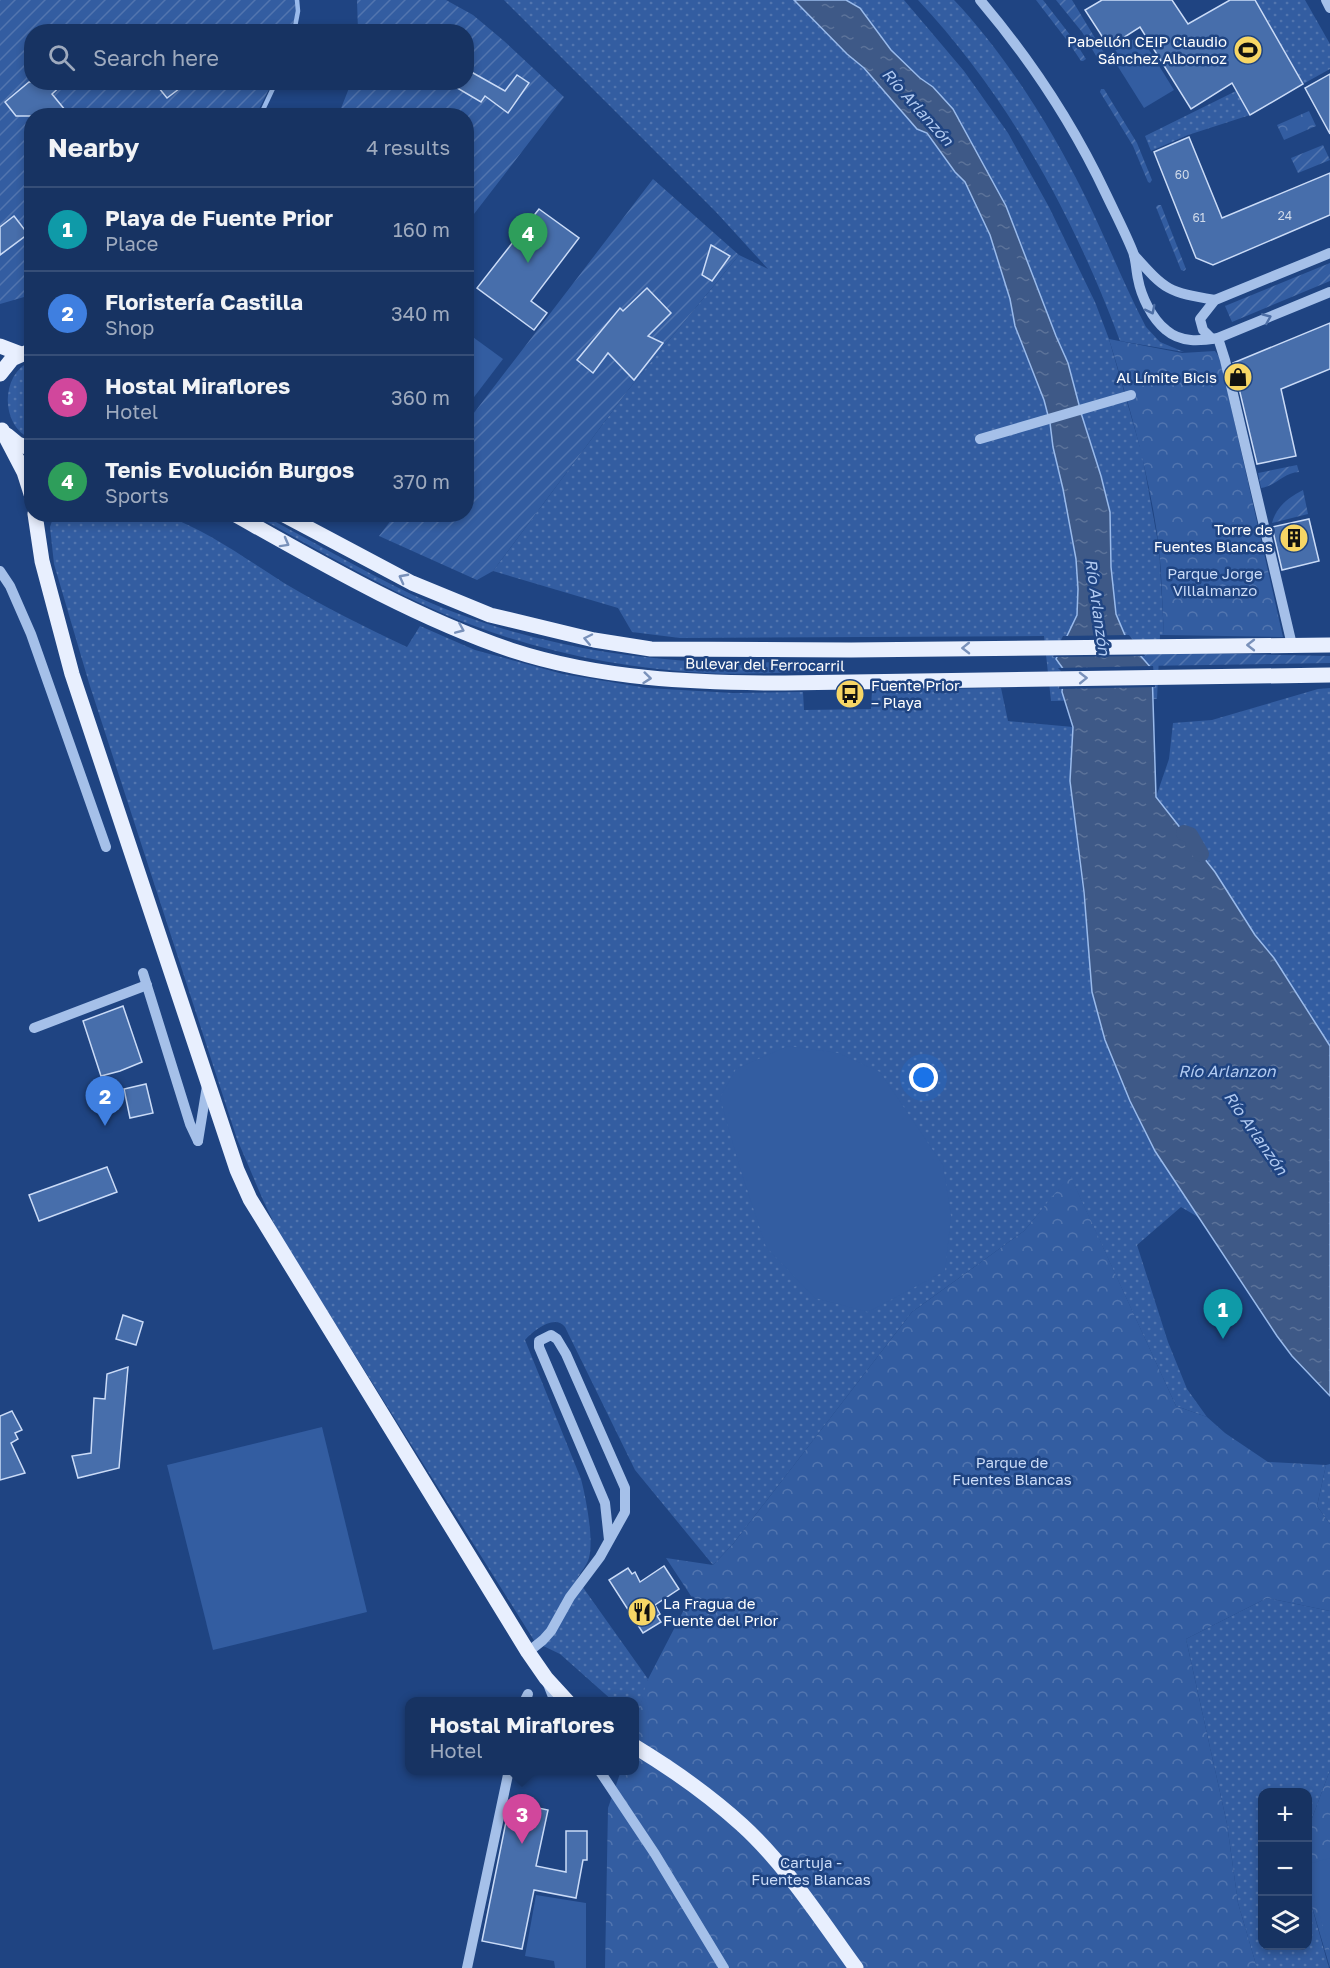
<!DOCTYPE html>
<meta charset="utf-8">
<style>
:root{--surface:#173362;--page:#203b68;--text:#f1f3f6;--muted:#9eaabe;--line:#364e77;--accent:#90b9f0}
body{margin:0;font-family:"Golos Text",sans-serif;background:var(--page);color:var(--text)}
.controls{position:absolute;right:18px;bottom:18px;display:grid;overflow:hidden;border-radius:12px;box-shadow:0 3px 9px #0003}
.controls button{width:54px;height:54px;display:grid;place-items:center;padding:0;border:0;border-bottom:2px solid var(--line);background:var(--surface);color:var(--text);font:30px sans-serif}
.you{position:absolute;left:924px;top:1078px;width:21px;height:21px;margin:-15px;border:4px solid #fff;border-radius:50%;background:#1a73e8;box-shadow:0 0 0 9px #1a73e833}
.badge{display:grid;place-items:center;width:39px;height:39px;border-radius:50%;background:var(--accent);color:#fff;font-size:20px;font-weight:700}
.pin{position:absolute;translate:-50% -50px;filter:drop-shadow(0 2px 3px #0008)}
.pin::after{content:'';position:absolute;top:32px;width:21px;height:18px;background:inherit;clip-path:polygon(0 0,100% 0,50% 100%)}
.popup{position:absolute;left:405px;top:1697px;width:234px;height:78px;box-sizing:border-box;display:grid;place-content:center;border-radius:12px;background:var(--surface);filter:drop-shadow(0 2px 4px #0005);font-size:20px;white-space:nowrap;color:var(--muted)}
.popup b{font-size:22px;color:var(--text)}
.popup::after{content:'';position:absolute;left:50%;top:100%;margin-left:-12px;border:12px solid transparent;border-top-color:var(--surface)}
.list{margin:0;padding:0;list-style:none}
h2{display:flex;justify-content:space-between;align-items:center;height:78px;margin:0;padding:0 24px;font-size:26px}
h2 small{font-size:20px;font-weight:400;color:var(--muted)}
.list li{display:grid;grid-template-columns:39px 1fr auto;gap:18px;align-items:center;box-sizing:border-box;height:84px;padding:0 24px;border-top:2px solid var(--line)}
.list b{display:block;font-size:22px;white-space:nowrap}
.list p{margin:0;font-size:20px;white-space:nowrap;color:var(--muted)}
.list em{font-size:20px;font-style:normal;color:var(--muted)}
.icon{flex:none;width:33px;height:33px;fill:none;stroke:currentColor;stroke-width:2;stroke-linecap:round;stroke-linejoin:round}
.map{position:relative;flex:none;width:1330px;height:1968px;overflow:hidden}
.search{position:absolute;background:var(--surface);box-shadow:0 3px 9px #0003;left:24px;top:24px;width:450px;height:66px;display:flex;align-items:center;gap:15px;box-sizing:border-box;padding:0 21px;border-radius:24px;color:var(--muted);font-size:22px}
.panel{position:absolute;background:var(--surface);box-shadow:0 3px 9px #0003;left:24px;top:108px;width:450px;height:414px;border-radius:24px}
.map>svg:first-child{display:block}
.grass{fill:url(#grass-dots)}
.forest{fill:url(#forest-crowns)}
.garden{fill:url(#garden-furrows)}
.pitch{fill:#335da1}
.water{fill:url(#water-ripples);stroke:#99baeb;stroke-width:1.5}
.pier{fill:#1f4482}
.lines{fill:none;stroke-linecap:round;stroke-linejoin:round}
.stream{stroke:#99baeb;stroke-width:4.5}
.canal{stroke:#3e5987;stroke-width:16}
.building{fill:#476eab;stroke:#cadbf7;stroke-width:1.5}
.minor{stroke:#a5c0e9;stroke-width:10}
.major{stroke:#e8effe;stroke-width:15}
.oneway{stroke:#4e6fa6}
.oneway2{stroke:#7991ba}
.labels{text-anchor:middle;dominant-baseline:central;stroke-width:5;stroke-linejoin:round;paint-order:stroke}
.number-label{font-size:12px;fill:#d1dbea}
.poi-label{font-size:15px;fill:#fff;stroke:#1f4482;text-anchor:end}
.park-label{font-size:15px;fill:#cadbf7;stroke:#1f4482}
.street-label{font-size:15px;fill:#fff;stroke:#1f4482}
.water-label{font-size:16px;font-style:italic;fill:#b1caf1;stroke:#1f4482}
</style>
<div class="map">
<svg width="1330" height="1968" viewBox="0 0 1330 1968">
<defs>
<pattern id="grass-dots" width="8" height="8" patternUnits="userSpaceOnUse" patternTransform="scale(1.5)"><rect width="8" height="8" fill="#335da1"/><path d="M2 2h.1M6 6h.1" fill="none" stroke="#5275af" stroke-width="1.8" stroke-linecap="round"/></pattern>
<pattern id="forest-crowns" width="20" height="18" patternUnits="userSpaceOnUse" patternTransform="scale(1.5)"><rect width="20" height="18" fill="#335da1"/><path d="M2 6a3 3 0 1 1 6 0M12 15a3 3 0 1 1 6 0" fill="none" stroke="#5275af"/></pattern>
<pattern id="garden-furrows" width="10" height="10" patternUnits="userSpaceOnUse" patternTransform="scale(1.5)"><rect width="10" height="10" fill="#335da1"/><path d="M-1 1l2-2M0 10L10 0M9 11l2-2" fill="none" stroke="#5275af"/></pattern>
<pattern id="water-ripples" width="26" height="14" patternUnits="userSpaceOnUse" patternTransform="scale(1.5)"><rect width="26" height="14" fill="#3e5987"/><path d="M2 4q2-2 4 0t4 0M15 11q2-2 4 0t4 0" fill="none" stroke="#5b7299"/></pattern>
</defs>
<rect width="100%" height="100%" fill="#1f4482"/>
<!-- grass -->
<g class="grass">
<path d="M504,0h400l60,71 44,62 41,74 46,95 14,37 33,115 17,94 5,87h-4l-3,64 -106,2 -7,-65 -364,2 -48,-6 -14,-24 -125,-37 136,-182 110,-134 29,14 -52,-57z"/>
<path d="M918,0h36c52,55 99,130 132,198 21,43 38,87 60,129l14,15 24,10 -64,-11c-46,-124 -111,-244 -202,-341z"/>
<path d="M1255,0h50l25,44v25l-27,15z"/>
<path d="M1236,91l14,24 -62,20 -37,16 -6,-15z"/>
<path d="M31,361h1l-1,78c-31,-13 -31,-65 0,-78z"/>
<path d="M54,515h110c43,15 82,44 120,68 40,24 81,44 123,64l13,-21 55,24 88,24 84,14 86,5 70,-1 1,18 67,-1 1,-19 129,-2 7,33 65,6 -3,55 15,128 71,241 42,66 -17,-10 -44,38 31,97 19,47 20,28 -31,-11 -106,-230 -46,55 -112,81 -179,232 -20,21 -78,-95 -70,-143c-10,-13 -31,3 -40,13l56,139c5,19 13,60 8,79 -2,7 -9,15 -12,21l71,100 -12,43 -2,-20 -21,-1 -53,-47 -25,-12 -256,-408 -16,-34 -26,-61 -148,-456 -35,-119 -4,-37z"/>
<path d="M254,515h9c49,26 98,55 148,79 92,43 194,63 295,68 32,2 64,0 95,-1l1,11c-32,1 -64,3 -96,1 -90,-5 -179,-24 -262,-59 -65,-28 -127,-65 -190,-99z"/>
<path d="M1330,688v358l-56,-88 -19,-23 -40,-63 -14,-18 -11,-19 -6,-2 -28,-36 13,-38 4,-36 39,-3 106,-31z"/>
<path d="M1330,1464v60l-13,-18 9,-41z"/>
<path d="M1267,1598l63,13v159l-22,59v-37h-46v154h46v-53l21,75h-72l-19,-65 -11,-79 -41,-185z"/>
</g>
<!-- forest -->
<g class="forest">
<path d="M1309,111l7,15 -32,14 -7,-15z"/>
<path d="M1109,339l73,14 33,-2 5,7 63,279 -119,-2c-2,-29 -2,-58 -5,-87 -9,-72 -29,-140 -50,-209z"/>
<path d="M1070,1175l106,231 31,11 18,16 43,29 58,3 -9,41 13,18v87l-63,-13 -81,41 41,185 11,79 19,65h-652l3,-160 13,-37 13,-1 1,-44 11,-43 45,-87 -25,-38 47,7 20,-21 179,-232 112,-81z"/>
<path d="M1330,1770v198l-22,-75v-64z"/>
</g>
<!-- garden -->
<g class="garden">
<path d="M0,0h296v13l-5,18 -259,1v50l240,1 -16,32 -224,1 -1,179 -31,9z"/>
<path d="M357,0h89l27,15 31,26 60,56 -97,126 -1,-107h-128l13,-33 115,-1v-50l-108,-1z"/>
<path d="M1036,0h7l31,40 12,19 -3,2h-2l-12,-18z"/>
<path d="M1056,0h16l37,61 -7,5 -20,-34z"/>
<path d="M1101,89h3l33,54 15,37 -2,3 -2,-1 -15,-36 -33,-54z"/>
<path d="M1323,145l7,15 -32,13 -7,-15z"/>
<path d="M653,179l86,76 -110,134 -136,182 -16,9 -98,-44 16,-21 71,-1 1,-92z"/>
<path d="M1158,205h3l25,64 -2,2 -3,-1 -25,-63z"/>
<path d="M1330,263v18l-98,41 -7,-16z"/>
<path d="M1297,465l2,7c-16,1 -23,14 -38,16l-3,-15z"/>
<path d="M1303,490l5,24 -36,9c4,-16 17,-26 31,-33z"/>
<path d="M1193,653l137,3v7l-190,3 6,-12z"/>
</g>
<!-- pitch -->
<g class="pitch">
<path d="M1140,35l34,55 -30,18 -34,-54z"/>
<path d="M466,332l37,27 -32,42 -4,-3z"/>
<path d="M788,1046l50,7 42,19 63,93 8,51 -6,55 -77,41 -53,-14 -49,-51 -26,-79 -20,-70 16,-29z"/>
<path d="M322,1427l45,185 -154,38 -46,-185z"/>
<path d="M1330,1858v94l-22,-79v-9z"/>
<path d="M536,1895l50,8v65h-31l-1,-7 -29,-5z"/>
</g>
<!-- water -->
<path class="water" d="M794,0h52l14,8 31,42 29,28 13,9 20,22 53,97 50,130 12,27 14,53 19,60 9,36 1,55 5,47 11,26 25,29 4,128 59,75 40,63 19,23 56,88v350l-38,-40 -15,-20 -122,-185 -25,-50 -25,-61 -13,-48 -8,-100 -14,-111 3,-54 -11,-35 2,-22 -8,-11 21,-44 1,-26 -2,-30 -13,-70 -10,-42 -3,-24 -6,-23 -29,-74 -5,-27 -20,-64 -25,-53 -10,-10 -28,-39 -10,-4 -53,-61 -17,-14z"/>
<!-- pier -->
<g class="pier">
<path d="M1129,635l16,21 -92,1 10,-21z"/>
<path d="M1153,666l2,21 -96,2 2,-18 -3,-3z"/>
</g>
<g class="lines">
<!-- stream -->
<g class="stream">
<path d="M294,32l4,-21 -1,-11"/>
<path d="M260,116l16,-34"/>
</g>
<!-- canal -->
<path class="canal" d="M1184,833l6,2 11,19"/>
</g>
<!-- building -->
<g class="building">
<path d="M1102,0h70l16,24 42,-24h25l48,84 -53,31 -18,-32 -41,26 -51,-82 -31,20 -24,-37z"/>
<path d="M466,69l39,22 12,-16 12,8 -21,30 -23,-17 -4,6 -34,-20h19z"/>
<path d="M1330,74v60l-25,-46z"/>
<path d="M29,82h36l-13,12 18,22h-54l-11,-14z"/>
<path d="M154,82h34l-21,16z"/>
<path d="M1189,137l33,81 108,-45v42l-117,50 -17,-7 -42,-106z"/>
<path d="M539,209l40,29 -48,63 16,12 -13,17 -57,-42z"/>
<path d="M14,216l14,18 -28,21v-28z"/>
<path d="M711,245l19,11 -18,25 -10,-6z"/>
<path d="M647,288l24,25 -23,23 15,7 -29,37 -26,-27 -15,20 -16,-13 43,-52 3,3z"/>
<path d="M1330,323v46l-49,20 15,67 -39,8 -24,-101z"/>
<path d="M1309,519l10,42 -37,9 -10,-43z"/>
<path d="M123,1006l19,56 -22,9 -19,5 -18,-55z"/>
<path d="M146,1084l7,29 -23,5 -6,-29z"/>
<path d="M107,1167l10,25 -78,29 -10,-26z"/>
<path d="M123,1315l20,7 -7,23 -20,-6z"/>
<path d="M128,1367l-9,101 -41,10 -6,-22 19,-3 3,-55 11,1 2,-25z"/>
<path d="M12,1411l10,19 -7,3 3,6 -7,4 14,30 -25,7v-64z"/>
<path d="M664,1566l15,23 -24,16 5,9 -3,2 4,6 -18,11 -34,-53 19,-12 4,6 3,-2 5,10z"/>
<path d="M510,1802l38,8 -12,56 30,6v-41h21v29h-4l-7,38 -42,-8 -12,59 -40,-8z"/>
</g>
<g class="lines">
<!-- minor -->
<g class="minor">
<path d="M980,0c50,59 93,124 126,194 9,19 19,38 27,58 3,8 3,18 5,27 3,17 14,40 28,51 15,13 34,11 52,8l112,-46"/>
<path d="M1326,0l4,8"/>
<path d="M1134,255c32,36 34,37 81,45"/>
<path d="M1218,338l7,22 67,285"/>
<path d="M1212,339l-9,-9 -3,-11 15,-19 115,-47"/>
<path d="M980,439l151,-44"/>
<path d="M0,571l10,15 21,48 75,213"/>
<path d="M143,973l47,151 8,17"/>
<path d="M34,1028l113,-43"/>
<path d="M198,1141l9,-55"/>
<path d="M528,1652l15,-12 8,-9 19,-34 30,-40 25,-45v-24l-59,-134 -9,-15 -6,-4 -12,6v6l66,156 4,37"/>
<path d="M548,1684l7,18"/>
<path d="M524,1702l4,-8"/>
<path d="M599,1770l56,84 69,114"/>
<path d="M467,1968l42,-198"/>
</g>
<!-- major -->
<g class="major">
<path d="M0,346l21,8"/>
<path d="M0,374l12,-15 20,-9"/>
<path d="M2,430l22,42 8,25"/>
<path d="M7,435l11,9 14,5"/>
<path d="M35,514l7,47 30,113 165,496 13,29 278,453 18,26 22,24"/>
<path d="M234,514c89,50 180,103 277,136 89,29 182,33 274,33l545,-8"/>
<path d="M282,514l130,69 78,32 104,25 57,9 200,1 479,-5"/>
<path d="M634,1746c38,23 75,49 108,79 44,40 79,95 114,143"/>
</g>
</g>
<!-- one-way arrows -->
<defs><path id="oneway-chevron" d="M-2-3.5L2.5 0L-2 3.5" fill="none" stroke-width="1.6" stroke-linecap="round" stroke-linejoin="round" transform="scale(1.5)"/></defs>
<g class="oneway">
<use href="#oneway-chevron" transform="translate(1151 310) rotate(63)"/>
<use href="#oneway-chevron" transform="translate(1267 318) rotate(-23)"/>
</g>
<g class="oneway2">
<use href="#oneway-chevron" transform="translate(285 543) rotate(29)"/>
<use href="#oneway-chevron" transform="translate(403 578) rotate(-152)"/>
<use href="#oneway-chevron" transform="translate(460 629) rotate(23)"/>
<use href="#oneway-chevron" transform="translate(588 639) rotate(-168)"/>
<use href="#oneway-chevron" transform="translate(1251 645) rotate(180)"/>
<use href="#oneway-chevron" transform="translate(966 648) rotate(179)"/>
<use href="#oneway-chevron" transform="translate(647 678) rotate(6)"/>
<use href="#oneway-chevron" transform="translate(1083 678) rotate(-1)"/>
</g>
<!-- icons -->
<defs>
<g id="stadium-disc" transform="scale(1.5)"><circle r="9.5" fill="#f7d665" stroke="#1f4482"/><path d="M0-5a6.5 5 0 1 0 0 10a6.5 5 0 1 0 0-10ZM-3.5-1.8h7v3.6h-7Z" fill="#111"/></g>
<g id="shop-disc" transform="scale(1.5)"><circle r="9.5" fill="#f7d665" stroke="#1f4482"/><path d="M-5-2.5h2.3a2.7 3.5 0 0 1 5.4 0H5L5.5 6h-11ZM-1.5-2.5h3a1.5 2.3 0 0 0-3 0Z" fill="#111"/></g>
<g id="building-disc" transform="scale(1.5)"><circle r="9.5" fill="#f7d665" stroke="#1f4482"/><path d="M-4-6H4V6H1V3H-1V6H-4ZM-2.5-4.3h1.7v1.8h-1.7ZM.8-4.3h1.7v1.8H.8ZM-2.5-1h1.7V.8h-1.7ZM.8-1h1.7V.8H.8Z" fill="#111"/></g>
<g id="bus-disc" transform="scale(1.5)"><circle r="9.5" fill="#f7d665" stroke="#1f4482"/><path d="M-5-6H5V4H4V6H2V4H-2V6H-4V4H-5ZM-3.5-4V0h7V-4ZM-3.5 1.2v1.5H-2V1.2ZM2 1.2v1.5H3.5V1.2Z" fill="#111"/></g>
<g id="restaurant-disc" transform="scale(1.5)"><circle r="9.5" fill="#f7d665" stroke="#1f4482"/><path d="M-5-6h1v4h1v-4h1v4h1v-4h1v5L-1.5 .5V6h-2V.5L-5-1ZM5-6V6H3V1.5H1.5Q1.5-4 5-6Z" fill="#111"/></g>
</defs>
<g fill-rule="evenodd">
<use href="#stadium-disc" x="1248" y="50"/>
<use href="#shop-disc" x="1238" y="377"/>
<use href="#building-disc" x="1294" y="538"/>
<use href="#bus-disc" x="850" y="694"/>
<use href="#restaurant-disc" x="642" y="1612"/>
</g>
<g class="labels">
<!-- number labels -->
<g class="number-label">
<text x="1182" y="174">60</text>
<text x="1285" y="215">24</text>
<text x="1199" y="217">61</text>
</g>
<!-- poi labels -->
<g class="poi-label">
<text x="1227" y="41">Pabellón CEIP Claudio<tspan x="1227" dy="17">Sánchez Albornoz</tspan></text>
<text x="1217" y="377">Al Límite Bicis</text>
<text x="1273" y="529">Torre de<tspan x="1273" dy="17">Fuentes Blancas</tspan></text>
<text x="871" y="685" text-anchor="start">Fuente Prior<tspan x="871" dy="17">– Playa</tspan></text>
<text x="663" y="1603" text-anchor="start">La Fragua de<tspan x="663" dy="17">Fuente del Prior</tspan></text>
</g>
<!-- park labels -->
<g class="park-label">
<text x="1215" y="573">Parque Jorge<tspan x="1215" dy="17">Villalmanzo</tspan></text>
<text x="1012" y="1462">Parque de<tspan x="1012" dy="17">Fuentes Blancas</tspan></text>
<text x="811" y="1862">Cartuja -<tspan x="811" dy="17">Fuentes Blancas</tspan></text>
</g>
<!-- street labels -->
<g class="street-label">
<text transform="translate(765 664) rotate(1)">Bulevar del Ferrocarril</text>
</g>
<!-- water labels -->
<g class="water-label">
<text transform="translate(918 107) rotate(48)">Río Arlanzón</text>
<text transform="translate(1098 607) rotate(82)">Río Arlanzón</text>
<text x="1227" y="1071">Río Arlanzon</text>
<text transform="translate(1256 1133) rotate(55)">Río Arlanzón</text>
</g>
</g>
</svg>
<div class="controls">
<button>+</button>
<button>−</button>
<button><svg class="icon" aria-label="layers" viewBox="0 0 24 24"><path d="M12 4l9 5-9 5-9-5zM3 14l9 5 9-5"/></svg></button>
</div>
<div class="you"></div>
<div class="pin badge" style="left:1223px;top:1339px;background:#0f9aa8">1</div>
<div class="pin badge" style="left:105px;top:1126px;background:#3f7fe0">2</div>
<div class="pin badge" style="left:522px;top:1844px;background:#d1479c">3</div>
<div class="popup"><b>Hostal Miraflores</b>Hotel</div>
<div class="pin badge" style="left:528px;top:263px;background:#2e9e5b">4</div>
<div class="search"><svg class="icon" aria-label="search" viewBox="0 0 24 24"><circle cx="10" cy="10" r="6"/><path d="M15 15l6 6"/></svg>Search here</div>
<section class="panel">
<h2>Nearby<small>4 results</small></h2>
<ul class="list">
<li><span class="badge" style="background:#0f9aa8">1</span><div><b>Playa de Fuente Prior</b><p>Place</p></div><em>160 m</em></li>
<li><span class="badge" style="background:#3f7fe0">2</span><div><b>Floristería Castilla</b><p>Shop</p></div><em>340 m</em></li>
<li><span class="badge" style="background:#d1479c">3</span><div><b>Hostal Miraflores</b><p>Hotel</p></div><em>360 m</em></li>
<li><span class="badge" style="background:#2e9e5b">4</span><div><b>Tenis Evolución Burgos</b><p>Sports</p></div><em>370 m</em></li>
</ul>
</section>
</div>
